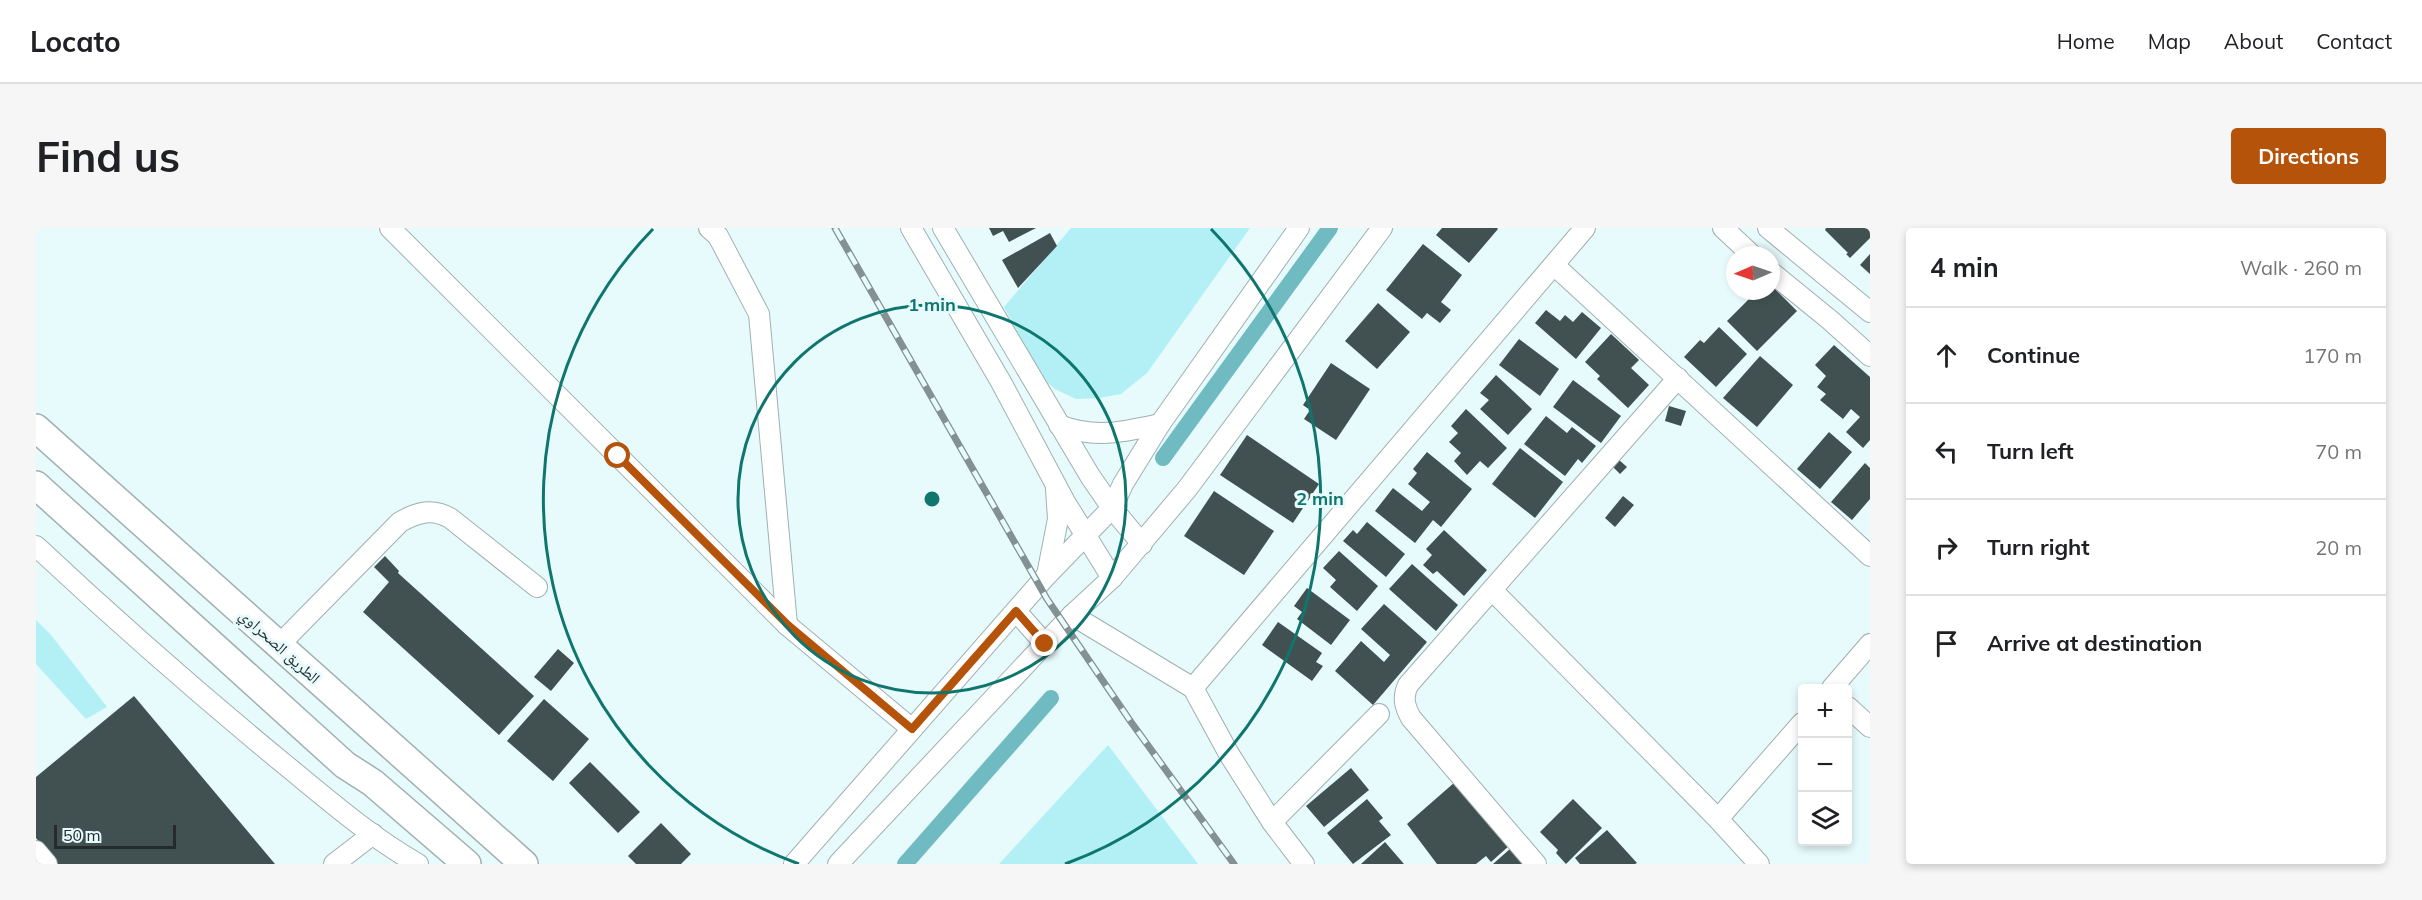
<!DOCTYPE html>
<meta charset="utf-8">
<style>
:root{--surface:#fff;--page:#f6f6f6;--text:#202124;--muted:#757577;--line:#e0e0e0;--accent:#b45309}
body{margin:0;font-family:Mulish,"Noto Naskh Arabic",sans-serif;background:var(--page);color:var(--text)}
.controls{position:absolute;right:18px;bottom:18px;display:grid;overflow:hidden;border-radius:6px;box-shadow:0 3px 9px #0003}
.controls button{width:54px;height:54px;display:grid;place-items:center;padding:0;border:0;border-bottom:2px solid var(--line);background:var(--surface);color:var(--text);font:30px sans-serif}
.compass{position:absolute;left:1690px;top:18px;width:54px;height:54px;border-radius:50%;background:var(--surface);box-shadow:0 3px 9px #0003;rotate:268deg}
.scale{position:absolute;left:18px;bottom:15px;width:122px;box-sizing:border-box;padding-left:6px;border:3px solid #242b2c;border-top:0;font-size:16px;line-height:21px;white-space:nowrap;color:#242b2c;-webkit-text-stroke:4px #e7fafc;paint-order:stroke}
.stop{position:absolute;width:18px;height:18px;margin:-14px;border:4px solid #b45309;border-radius:50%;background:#fff}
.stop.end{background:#b45309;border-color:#fff;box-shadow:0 2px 6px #0008}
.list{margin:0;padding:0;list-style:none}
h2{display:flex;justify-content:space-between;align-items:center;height:78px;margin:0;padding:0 24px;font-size:26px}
h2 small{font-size:20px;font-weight:400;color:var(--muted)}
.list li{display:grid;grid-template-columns:39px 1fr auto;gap:18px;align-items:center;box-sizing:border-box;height:96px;padding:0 24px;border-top:2px solid var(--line)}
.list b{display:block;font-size:22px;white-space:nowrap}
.list em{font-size:20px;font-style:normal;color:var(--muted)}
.icon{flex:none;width:33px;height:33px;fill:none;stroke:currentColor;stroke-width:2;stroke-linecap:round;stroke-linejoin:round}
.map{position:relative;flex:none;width:1834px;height:636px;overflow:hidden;border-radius:6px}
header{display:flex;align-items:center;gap:36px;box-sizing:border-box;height:84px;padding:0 30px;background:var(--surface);border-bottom:2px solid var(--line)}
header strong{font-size:28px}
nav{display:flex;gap:33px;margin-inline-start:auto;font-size:21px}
.intro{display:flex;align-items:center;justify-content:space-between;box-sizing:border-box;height:144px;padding:0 36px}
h1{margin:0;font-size:42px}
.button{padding:15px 27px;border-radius:6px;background:var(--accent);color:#fff;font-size:21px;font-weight:700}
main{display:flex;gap:36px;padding:0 36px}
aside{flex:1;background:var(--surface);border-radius:6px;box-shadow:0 3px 9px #0003}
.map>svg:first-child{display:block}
.green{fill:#b2f0f6}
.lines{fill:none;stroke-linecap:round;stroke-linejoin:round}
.canal{stroke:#6fbbc1;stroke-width:16}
.building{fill:#415152}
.minor-casing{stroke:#9eb0b1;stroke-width:22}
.highway-casing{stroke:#9eb0b1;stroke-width:30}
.minor{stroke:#fff;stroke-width:20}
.highway{stroke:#fff;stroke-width:27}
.rail-casing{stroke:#849192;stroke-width:7}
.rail{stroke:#e7fafc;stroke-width:4.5;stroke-dasharray:14;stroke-linecap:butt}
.route{stroke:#b45309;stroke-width:8}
.ring{fill:none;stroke:#0f766e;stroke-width:3}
.labels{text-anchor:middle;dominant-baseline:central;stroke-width:6;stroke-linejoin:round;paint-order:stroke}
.street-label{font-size:16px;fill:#242b2c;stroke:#e7fafc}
.centre{fill:#0f766e;stroke:#e7fafc;stroke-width:3}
.ring-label{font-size:18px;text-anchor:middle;font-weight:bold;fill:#0f766e;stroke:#e7fafc;stroke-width:6;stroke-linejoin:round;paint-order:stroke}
</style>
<header>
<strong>Locato</strong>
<nav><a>Home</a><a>Map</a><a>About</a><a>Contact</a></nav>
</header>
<div class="intro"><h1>Find us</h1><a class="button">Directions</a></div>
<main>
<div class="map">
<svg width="1834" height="636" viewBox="0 0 1834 636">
<rect width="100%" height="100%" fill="#e7fafc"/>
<!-- green -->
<g class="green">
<path d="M1035,0h179l-103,145 -26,21 -21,4 -24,1 -21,-10 -15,-13 -36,-69z"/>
<path d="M0,392l15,15 56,72 -21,12 -50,-55z"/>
<path d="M1072,517l90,119h-199z"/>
</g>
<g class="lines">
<!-- canal -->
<g class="canal">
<path d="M1127,230l167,-230"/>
<path d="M869,636l146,-166"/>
</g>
</g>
<!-- building -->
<g class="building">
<path d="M953,0h47l-27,14 -6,-11 -10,5z"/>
<path d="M1406,0h55l1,1 -29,34 -33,-28z"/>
<path d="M1790,0h44v10l-20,20 -4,-4 2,-1 -23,-23z"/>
<path d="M1014,5l7,13 -39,42 -16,-28z"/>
<path d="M1387,16l39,31 -21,27 10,8 -11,13 -13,-10 -5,6 -36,-29z"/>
<path d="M1834,26v20l-10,-9z"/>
<path d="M1735,57l26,26 -40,40 -30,-30 30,-30h14z"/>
<path d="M1342,75l32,29 -33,37 -32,-28z"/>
<path d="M1510,82l14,11 5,-6 8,7 9,-10 19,16 -25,31 -41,-36z"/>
<path d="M1683,99l28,27 -31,33 -32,-30 16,-17 4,3z"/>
<path d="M1575,106l28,26 -8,8 18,17 -21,23 -31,-29 3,-3 -15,-14z"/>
<path d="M1483,111l40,30 -19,27 -41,-31z"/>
<path d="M1798,117l36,32v63l-7,8 -17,-16 14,-15 -9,-8 -8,10 -23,-19 6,-6 -9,-7 9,-11 -11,-11z"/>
<path d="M1724,128l33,29 -36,42 -34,-29z"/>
<path d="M1295,135l39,26 -34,51 -32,-21 6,-9 -7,-5z"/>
<path d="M1460,147l36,34 -24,26 -28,-26 9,-9 -9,-7z"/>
<path d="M1537,152l48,36 -20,27 -48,-36z"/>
<path d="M1633,178l17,5 -5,15 -16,-5z"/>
<path d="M1430,181l41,39 -19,20 -8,-7 -13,14 -13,-14 7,-8 -12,-11 9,-9 -7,-7z"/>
<path d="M1510,188l21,17 5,-6 24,19 -14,17 -4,-4 -13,17 -41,-32z"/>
<path d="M1793,204l23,20 -32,37 -23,-20z"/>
<path d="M1211,207l72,49 -26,39 -73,-48z"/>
<path d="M1484,220l43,34 -28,36 -43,-34z"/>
<path d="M1391,224l45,37 -31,38 -8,-7 -18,23 -40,-32 18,-23 29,23 8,-9 -22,-18 9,-11 -4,-4z"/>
<path d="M1582,231l9,8 -7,7 -8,-8z"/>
<path d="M1829,235l5,5v31l-18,21 -21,-18z"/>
<path d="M1178,263l60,40 -30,44 -60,-39z"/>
<path d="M1587,268l11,9 -19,22 -10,-9z"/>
<path d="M1331,294l38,32 -19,23 -43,-36 10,-11 4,4z"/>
<path d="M1408,302l43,40 -23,26 -27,-25 -4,3 -10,-9 9,-10 -6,-6z"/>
<path d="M1303,323l39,35 -21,25 -27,-24 6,-7 -13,-12z"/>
<path d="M349,328l14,15 -1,2 136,123 -35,39 -136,-123 26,-30 -15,-15z"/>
<path d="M1376,336l46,41 -22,26 -47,-42z"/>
<path d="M1271,360l43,32 -19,25 -34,-26 5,-7 -8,-6z"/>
<path d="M1348,376l43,38 -54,63 -38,-34 26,-30 23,21 6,-7 -29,-26z"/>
<path d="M1242,394l44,31 -6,9 7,4 -11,15 -50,-36z"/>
<path d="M522,421l16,14 -23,28 -17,-14z"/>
<path d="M98,468l141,168h-218l-21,-26v-61z"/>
<path d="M508,471l45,40 -36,42 -46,-40z"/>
<path d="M554,534l50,50 -22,21 -49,-50z"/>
<path d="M1315,540l18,22 -45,37 -18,-21z"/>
<path d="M1419,554l55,63 -19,17 -5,-6 -10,8h-39l-30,-40z"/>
<path d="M1331,571l16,19 -4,3 12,14 -38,29 -26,-31z"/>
<path d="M1537,571l29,29 -36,36 -10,-11 2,-3 -18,-18z"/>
<path d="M625,595l30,31 -10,10h-45l-8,-8z"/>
<path d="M1571,602l30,33 -2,1h-55l-5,-6z"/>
<path d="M1349,614l19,22h-43z"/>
<path d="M1475,620l14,16h-32z"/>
</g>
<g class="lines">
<!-- minor casing -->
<g class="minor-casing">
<g id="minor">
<path d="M354,0l397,397 125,104"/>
<path d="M673,0l9,8 41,78 28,311"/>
<path d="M875,0l90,154 64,120 47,76"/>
<path d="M907,0l147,248 22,32 30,36"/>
<path d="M1687,0l29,27"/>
<path d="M1732,0l102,84"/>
<path d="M1518,37l316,291"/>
<path d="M1735,44l59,48 40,36"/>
<path d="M1023,197c36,14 64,7 101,-1"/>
<path d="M0,318c80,75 162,147 247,217 43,35 86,73 135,101"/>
<path d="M1011,347l11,-56 -2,-30"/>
<path d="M1456,362l226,229 41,45"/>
<path d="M980,383l29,33"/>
<path d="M1036,387l121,73 36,66 43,68 32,42"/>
<path d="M243,417l121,-123c18,-10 32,-14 50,-4l87,69"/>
<path d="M1157,460l392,-460"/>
<path d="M1796,460l38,-44"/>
<path d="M1812,479l22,20"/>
<path d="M1682,591l84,-96"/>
<path d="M1236,594l107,-108"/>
<path d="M0,623l11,13"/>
<path d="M298,636l39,-30"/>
<path d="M758,636l253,-289 65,-67 11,-24 37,-60 139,-196"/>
<path d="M802,636l234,-249 40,-37 75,-89 195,-261"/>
<path d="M1500,636l-125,-146c-6,-11 -9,-20 -3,-33l270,-307"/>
</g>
</g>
<!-- highway casing -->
<g class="highway-casing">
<g id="highway">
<path d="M0,200l488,436"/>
<path d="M0,257l309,280 28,18 94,81"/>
</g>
</g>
<!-- minor -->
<use href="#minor" class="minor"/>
<!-- highway -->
<use href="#highway" class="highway"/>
<!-- rail casing -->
<g class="rail-casing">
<path id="rail" d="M799,0l212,371 84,123 103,142"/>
</g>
<!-- rail -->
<use href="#rail" class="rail"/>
</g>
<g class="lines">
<!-- route -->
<path class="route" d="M582,228l170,169 124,104 104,-118 29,33"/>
</g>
<!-- distance rings -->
<g class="ring">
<circle cx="896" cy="271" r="194"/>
<path d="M763 636A388 388 0 0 1 617 1M1175 1A388 388 0 0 1 1029 636"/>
</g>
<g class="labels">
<!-- street labels -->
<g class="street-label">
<text transform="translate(244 418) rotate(42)">الطريق الصحراوي</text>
</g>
</g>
<circle cx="896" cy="271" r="9" class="centre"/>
<g class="ring-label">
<text x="896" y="83">1 min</text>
<text x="1284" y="277">2 min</text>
</g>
</svg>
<div class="controls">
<button>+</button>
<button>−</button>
<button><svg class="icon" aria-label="layers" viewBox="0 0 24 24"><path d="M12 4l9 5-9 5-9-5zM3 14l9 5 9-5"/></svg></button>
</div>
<svg class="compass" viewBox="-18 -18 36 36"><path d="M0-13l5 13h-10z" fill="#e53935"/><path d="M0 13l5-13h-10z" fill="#757577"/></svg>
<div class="scale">50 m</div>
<div class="stop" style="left:582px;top:228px"></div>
<div class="stop end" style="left:1009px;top:416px"></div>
</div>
<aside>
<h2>4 min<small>Walk · 260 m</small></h2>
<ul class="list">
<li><svg class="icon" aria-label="ahead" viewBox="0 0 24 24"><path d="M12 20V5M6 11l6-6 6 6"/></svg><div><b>Continue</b></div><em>170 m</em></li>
<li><svg class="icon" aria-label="left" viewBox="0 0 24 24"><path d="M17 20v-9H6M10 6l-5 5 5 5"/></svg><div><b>Turn left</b></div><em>70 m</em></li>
<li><svg class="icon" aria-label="right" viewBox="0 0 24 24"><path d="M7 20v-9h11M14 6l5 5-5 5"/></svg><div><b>Turn right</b></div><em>20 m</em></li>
<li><svg class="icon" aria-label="arrive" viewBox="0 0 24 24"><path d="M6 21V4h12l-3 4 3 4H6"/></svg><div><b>Arrive at destination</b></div></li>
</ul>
</aside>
</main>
